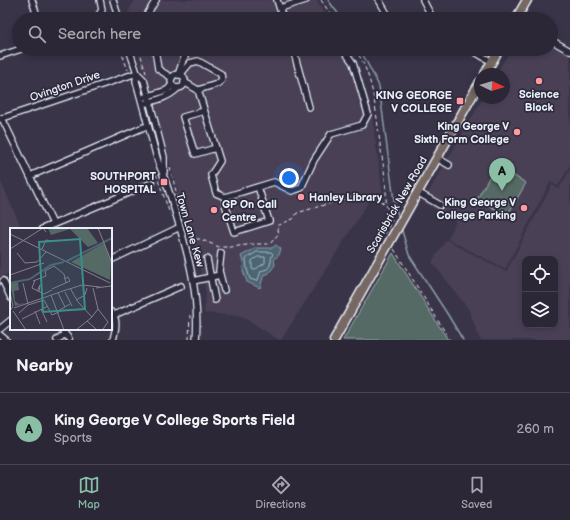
<!DOCTYPE html>
<style>
:root{--surface:#2c2737;--page:#383342;--text:#f1f3f6;--muted:#a6a5ad;--line:#484452;--accent:#8abfa5}
body{margin:0;font-family:"Balsamiq Sans",sans-serif;background:var(--page);color:var(--text)}
.controls{position:absolute;right:12px;bottom:12px;display:grid;overflow:hidden;border-radius:8px;box-shadow:0 2px 6px #0003}
.controls button{width:36px;height:36px;display:grid;place-items:center;padding:0;border:0;border-bottom:1px solid var(--line);background:var(--surface);color:var(--text);font:20px sans-serif}
.compass{position:absolute;left:474px;top:68px;width:36px;height:36px;border-radius:50%;background:var(--surface);box-shadow:0 2px 6px #0003;rotate:94deg}
.you{position:absolute;left:289px;top:178px;width:14px;height:14px;margin:-10px;border:3px solid #fff;border-radius:50%;background:#1a73e8;box-shadow:0 0 0 6px #1a73e833}
.badge{display:grid;place-items:center;width:26px;height:26px;border-radius:50%;background:var(--accent);color:#111;font-size:13px;font-weight:700}
.pin{position:absolute;translate:-50% -33px;filter:drop-shadow(0 1px 2px #0008)}
.pin::after{content:'';position:absolute;top:21px;width:14px;height:12px;background:inherit;clip-path:polygon(0 0,100% 0,50% 100%)}
.list{margin:0;padding:0;list-style:none}
h2{display:flex;justify-content:space-between;align-items:center;height:52px;margin:0;padding:0 16px;font-size:17px}
h2 small{font-size:13px;font-weight:400;color:var(--muted)}
.list li{display:grid;grid-template-columns:26px 1fr auto;gap:12px;align-items:center;box-sizing:border-box;height:72px;padding:0 16px;border-top:1px solid var(--line)}
.list b{display:block;font-size:15px;white-space:nowrap}
.list p{margin:0;font-size:13px;white-space:nowrap;color:var(--muted)}
.list em{font-size:13px;font-style:normal;color:var(--muted)}
.icon{flex:none;width:22px;height:22px;fill:none;stroke:currentColor;stroke-width:2;stroke-linecap:round;stroke-linejoin:round}
.map{position:relative;flex:none;width:570px;height:340px;overflow:hidden}
.search{position:absolute;background:var(--surface);box-shadow:0 2px 6px #0003;left:12px;right:12px;top:12px;height:44px;display:flex;align-items:center;gap:10px;box-sizing:border-box;padding:0 14px;border-radius:22px;color:var(--muted);font-size:15px}
.sheet{height:124px;background:var(--surface)}
nav{display:flex;justify-content:space-around;align-items:center;box-sizing:border-box;height:56px;border-top:1px solid var(--line);background:var(--surface);font-size:11px;color:var(--muted)}
nav a{display:grid;justify-items:center;gap:2px}
nav .on{color:var(--accent)}
.map>svg:first-child{display:block}
.built{fill:#484057;fill-rule:evenodd}
.green{fill:#566a65;stroke:#9faeae}
.water{fill:#4c6573;stroke:#8a9da8}
.lines{fill:none;stroke-linecap:round;stroke-linejoin:round}
.shore{stroke:#aab9c3;stroke-width:1}
.stream{stroke:#8a9da8;stroke-width:1.5}
.minor-casing{stroke:#e8f1f8;stroke-width:8}
.highway-casing{stroke:#e8f1f8;stroke-width:11}
.path{stroke:#e8f1f8;stroke-width:1;stroke-dasharray:4 3;stroke-linecap:butt}
.minor{stroke:#2f2a3d;stroke-width:5.5}
.highway{stroke:#776864;stroke-width:8}
.poi-dot{fill:#ff9aa2;stroke:#2f2a3d;stroke-width:1.5}
.labels{text-anchor:middle;dominant-baseline:central;stroke-width:3.5;stroke-linejoin:round;paint-order:stroke}
.street-label{font-size:11px;fill:#e8f1f8;stroke:#2f2a3d}
.poi-label{font-size:11px;font-weight:bold;fill:#e8f1f8;stroke:#2f2a3d;text-anchor:end}
.inset-river{fill:none;stroke:#4c6573;stroke-width:2}
.inset-road{fill:none;stroke:#80808f;stroke-width:1}
.view{fill:#3a8f8a;fill-opacity:0.15;stroke:#3a8f8a;stroke-width:2}
.inset-edge{fill:none;stroke:#e8f1f8;stroke-width:2}
</style>
<div class="map">
<svg width="570" height="340" viewBox="0 0 570 340">
<rect width="100%" height="100%" fill="#3a3449"/>
<filter id="ink" filterUnits="userSpaceOnUse"><feTurbulence type="fractalNoise" baseFrequency=".025" numOctaves="2"/><feDisplacementMap in="SourceGraphic" scale="8" xChannelSelector="R" yChannelSelector="G"/><feConvolveMatrix kernelMatrix="1 2 1 2 8 2 1 2 1" color-interpolation-filters="sRGB"/></filter>
<g filter="url(#ink)">
<!-- built -->
<g class="built">
<path d="M135,0h181l13,19h-200l-2,-5z"/>
<path d="M551,37l19,10v118l-12,21 -8,-4 -45,87 -57,-30 8,-18 -33,-19 60,-104h21v-24h-8l15,-25h40z"/>
<path d="M137,49h212l7,9 15,50 12,88 -12,2 -90,142h-2l-37,-24 -38,-3 2,-20 -10,-40z"/>
<path d="M570,170v170h-90l-11,-30 -37,-48 14,-22 60,32 46,-87 7,4zM525,259h30v66h-30z"/>
<path d="M0,180l22,49h-11v43l-11,5z"/>
</g>
<!-- green -->
<g class="green">
<path d="M496,165l30,18 -19,33 -30,-17z"/>
<path d="M393,253l55,87h-105z"/>
</g>
<!-- water -->
<path class="water" d="M276,245l5,4 -2,6 -5,4 1,6 -7,9h-4l-4,14 -13,-6 -5,-14 2,-3 -3,-9 15,-8h16z"/>
<g class="lines">
<!-- shore -->
<g class="shore">
<path d="M257,252h14l2,2c-3,4 -1,12 -6,15 -2,1 -4,1 -6,2l-3,9 -2,1 -6,-2 -3,-10 -1,-10z"/>
<path d="M258,257h7v6l-11,7 -2,-1v-8z"/>
</g>
<!-- stream -->
<g class="stream">
<path d="M328,0l14,19"/>
<path d="M360,49l19,37 15,115 5,18"/>
<path d="M401,227l8,28 39,60 15,25"/>
</g>
<!-- minor casing -->
<g class="minor-casing">
<g id="minor">
<path d="M32,0l6,19"/>
<path d="M113,0l6,19"/>
<path d="M277,0l6,19"/>
<path d="M379,0l11,19"/>
<path d="M423,0l10,19"/>
<path d="M280,8l26,-8"/>
<path d="M96,19l6,-9 -2,-10"/>
<path d="M149,19l-1,-6 8,-13"/>
<path d="M551,40l19,11"/>
<path d="M129,49l8,24 7,7 20,77v15"/>
<path d="M155,49l3,20 14,9"/>
<path d="M293,49l16,58"/>
<path d="M470,49l22,13"/>
<path d="M0,56l21,-7"/>
<path d="M137,73l-1,8 22,81c7,16 12,32 17,49 13,42 25,85 21,129"/>
<circle cx="178" cy="81" r="7"/>
<path d="M178,75l5,-15 6,-11"/>
<path d="M180,75l10,-12 8,-2 23,13 1,6 -5,4 -19,6"/>
<path d="M184,82l14,8 22,71 -9,14 5,18 9,4 49,-15 18,9 9,-3 13,-28 17,-26 31,-9 6,-11 -15,-51 -10,-14"/>
<path d="M145,97l22,-7 5,-5"/>
<path d="M146,103c12,-3 23,-6 32,-15"/>
<path d="M204,111l-21,6 12,37 21,-6"/>
<path d="M2,118l51,106"/>
<path d="M0,119l137,-46"/>
<path d="M437,158l12,7"/>
<path d="M30,176l114,-49"/>
<path d="M417,192l23,13"/>
<path d="M225,197v7l9,28 35,-11 -11,-34"/>
<path d="M42,229l110,-46"/>
<path d="M221,253l-2,18 5,19"/>
<path d="M207,259l8,41"/>
<path d="M111,260l69,-33"/>
<path d="M3,281l8,17"/>
<path d="M193,281l27,-6"/>
<path d="M111,312c8,8 4,19 2,28"/>
<path d="M114,315l67,-29"/>
<path d="M0,329l11,-9"/>
<path d="M61,329l8,10"/>
<path d="M0,335l6,5"/>
<path d="M57,340l8,-6"/>
</g>
</g>
<!-- highway casing -->
<g class="highway-casing">
<g id="highway">
<path d="M516,19l11,-19"/>
<path d="M485,74l14,-25"/>
<path d="M334,340l146,-258"/>
</g>
</g>
<!-- path -->
<g class="path">
<path d="M321,0l13,19"/>
<path d="M120,49l8,21"/>
<path d="M139,49l7,24"/>
<path d="M355,49c19,27 21,63 25,95 3,20 7,40 6,61"/>
<path d="M170,167l9,36"/>
<path d="M156,174l14,40"/>
<path d="M189,239h11l19,8h12l23,-3h16l9,-11 -2,-7 16,-7 4,-6 54,-16 8,2 14,-3 13,9 6,15 -7,14"/>
<path d="M394,249l56,91"/>
<path d="M189,340l1,-27"/>
</g>
<!-- minor -->
<use href="#minor" class="minor"/>
<!-- highway -->
<use href="#highway" class="highway"/>
</g>
</g>
<!-- markers -->
<g class="poi-dot">
<circle cx="539" cy="81" r="4"/>
<rect x="456" y="97" width="8" height="8" rx="2"/>
<circle cx="517" cy="132" r="4"/>
<rect x="160" y="178" width="8" height="8" rx="2"/>
<circle cx="301" cy="197" r="4"/>
<circle cx="524" cy="208" r="4"/>
<circle cx="214" cy="210" r="4"/>
</g>
<g class="labels">
<!-- street labels -->
<g class="street-label">
<text transform="translate(65 86) rotate(-19)">Ovington Drive</text>
<text transform="translate(397 205) rotate(-60)">Scarisbrick New Road</text>
<text transform="translate(190 230) rotate(74)">Town Lane Kew</text>
</g>
<!-- poi labels -->
<g class="poi-label">
<text x="539" y="94" text-anchor="middle">Science<tspan x="539" dy="13">Block</tspan></text>
<text x="452" y="95">KING GEORGE<tspan x="452" dy="13">V COLLEGE</tspan></text>
<text x="509" y="126">King George V<tspan x="509" dy="13">Sixth Form College</tspan></text>
<text x="156" y="176">SOUTHPORT<tspan x="156" dy="13">HOSPITAL</tspan></text>
<text x="309" y="197" text-anchor="start">Hanley Library</text>
<text x="516" y="202">King George V<tspan x="516" dy="13">College Parking</tspan></text>
<text x="222" y="204" text-anchor="start">GP On Call<tspan x="222" dy="13">Centre</tspan></text>
</g>
</g>
<!-- overview -->
<g transform="translate(10 228)">
<rect width="102" height="102" fill="#3a3449"/>
<path d="M38,0h39l11,15 -10,4 -18,-18 -19,6zM94,15l7,18 -1,19 -39,-18zM8,54l1,8 -5,1 1,10 4,3 7,-1 -11,3 -5,-22z" fill="#566a65"/>
<path class="inset-river" d="M57,33l45,-23M0,55l20,-4 21,-14 13,-3"/>
<path class="inset-road" d="M88,0l14,35M0,6l100,49M0,21l33,-21 3,4M32,21l4,-9 6,1M7,25l8,10 12,-1 9,-10M0,47l34,-12M25,52l-3,8 12,6 8,-4M23,53l13,-5 -1,-5 9,-5 10,8 2,9M13,55l5,21M60,60l8,14 14,15M86,60l15,-2M42,61l18,-8 -2,-4 -4,2M27,63l3,-6 -1,7M53,63l19,-6 18,2M0,64l3,14 -3,5M55,64l7,14M48,65l7,14M41,67l13,35M66,72l9,-5 2,-7M4,80l49,-17M31,81l6,13M88,81l10,13 -5,7M3,83l13,19M25,83l5,13M48,83l12,-7M9,85l9,-8 16,-5 8,15 7,-3M12,91l26,-13M77,93l10,9M66,102l15,-12 7,-9 -5,-21"/>
<path class="view" d="M70,11l5,70 -42,3 -4,-70z"/>
<rect width="102" height="102" class="inset-edge"/>
</g>
</svg>
<div class="controls">
<button><svg class="icon" aria-label="locate" viewBox="0 0 24 24"><circle cx="12" cy="12" r="6"/><path d="M12 2v4M12 18v4M2 12h4M18 12h4"/></svg></button>
<button><svg class="icon" aria-label="layers" viewBox="0 0 24 24"><path d="M12 4l9 5-9 5-9-5zM3 14l9 5 9-5"/></svg></button>
</div>
<svg class="compass" viewBox="-18 -18 36 36"><path d="M0-13l5 13h-10z" fill="#e53935"/><path d="M0 13l5-13h-10z" fill="#a6a5ad"/></svg>
<div class="you"></div>
<div class="pin badge" style="left:502px;top:191px">A</div>
<div class="search"><svg class="icon" aria-label="search" viewBox="0 0 24 24"><circle cx="10" cy="10" r="6"/><path d="M15 15l6 6"/></svg>Search here</div>
</div>
<section class="sheet">
<h2>Nearby<small></small></h2>
<ul class="list">
<li><span class="badge">A</span><div><b>King George V College Sports Field</b><p>Sports</p></div><em>260 m</em></li>
</ul>
</section>
<nav>
<a class="on"><svg class="icon" aria-label="map" viewBox="0 0 24 24"><path d="M3 6l6-2 6 2 6-2v14l-6 2-6-2-6 2zM9 4v14M15 6v14"/></svg>Map</a>
<a><svg class="icon" aria-label="directions" viewBox="0 0 24 24"><path d="M12 3l9 9-9 9-9-9zM9 14v-3h6M13 9l2 2-2 2"/></svg>Directions</a>
<a><svg class="icon" aria-label="saved" viewBox="0 0 24 24"><path d="M7 4h10v16l-5-4-5 4z"/></svg>Saved</a>
</nav>
